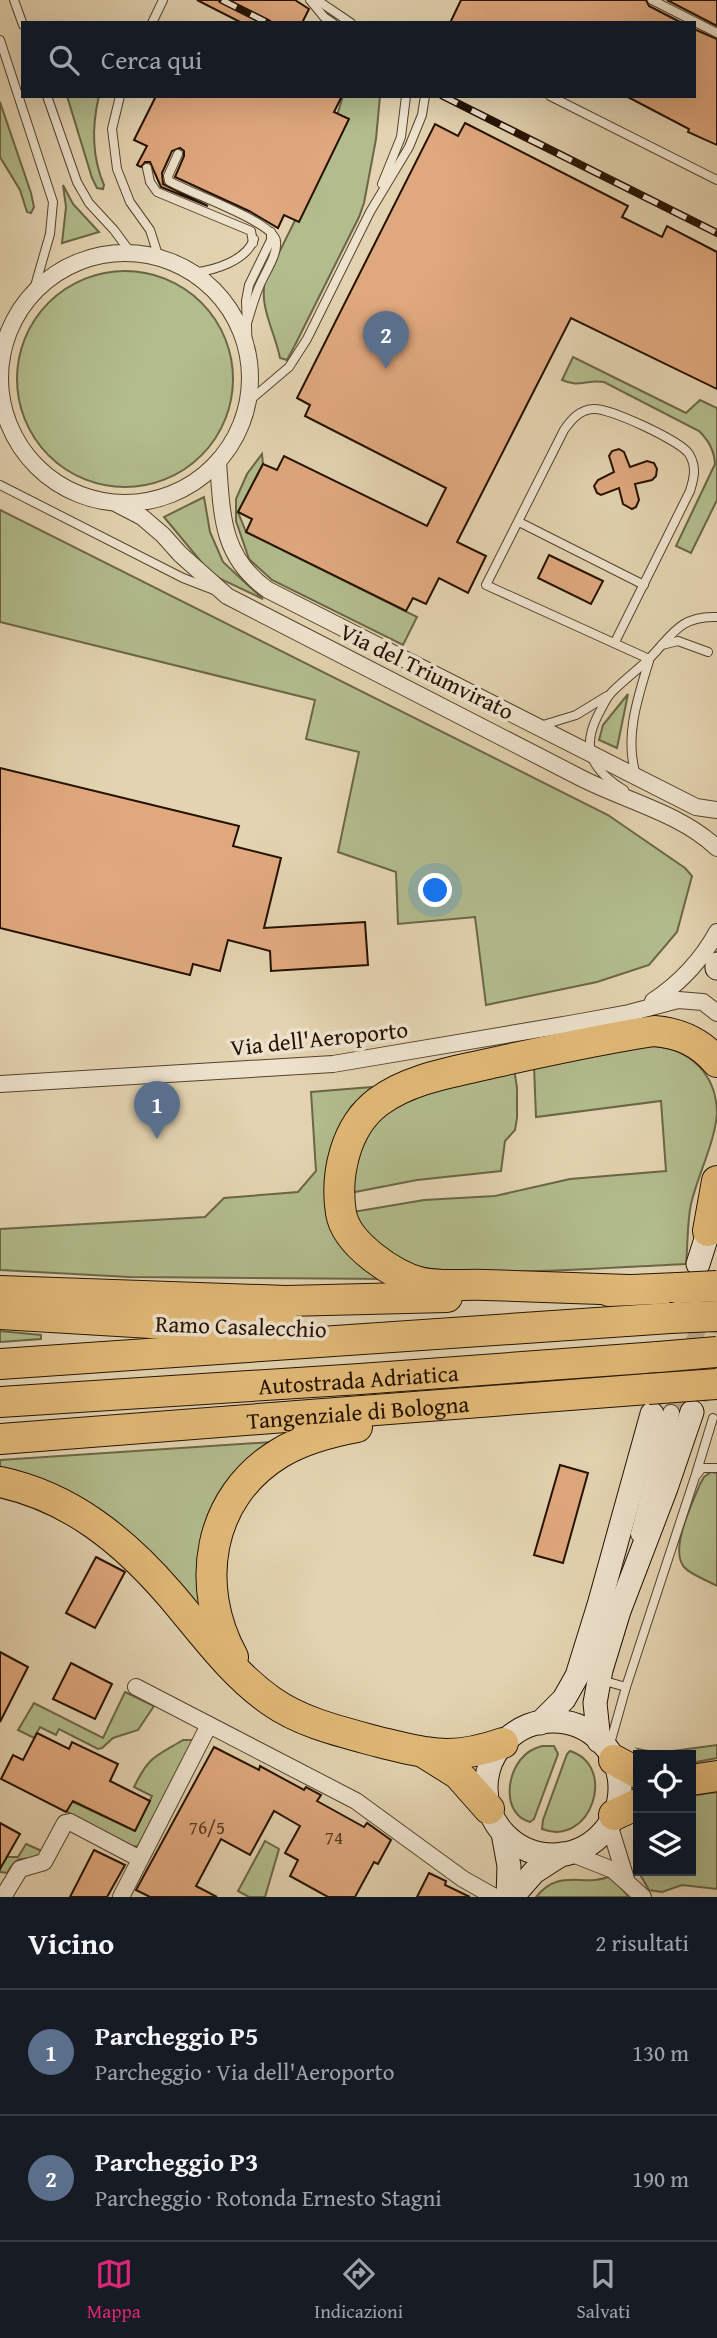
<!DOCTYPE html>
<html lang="it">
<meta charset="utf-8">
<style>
:root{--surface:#171b24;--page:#20242c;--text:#f1f3f6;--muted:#9ea1a6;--line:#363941;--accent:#db2777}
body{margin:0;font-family:"Gentium Book Plus",serif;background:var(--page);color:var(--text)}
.controls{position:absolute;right:21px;bottom:21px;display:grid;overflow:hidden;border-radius:0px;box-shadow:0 7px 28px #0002}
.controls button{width:63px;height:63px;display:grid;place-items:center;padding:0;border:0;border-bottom:2px solid var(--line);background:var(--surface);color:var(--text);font:35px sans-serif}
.you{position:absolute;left:436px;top:891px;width:24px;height:24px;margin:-18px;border:5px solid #fff;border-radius:50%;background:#1a73e8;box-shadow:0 0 0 10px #1a73e833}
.badge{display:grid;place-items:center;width:46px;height:46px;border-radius:50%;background:var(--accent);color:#fff;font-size:23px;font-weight:700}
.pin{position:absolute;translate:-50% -58px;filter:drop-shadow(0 2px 4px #0008)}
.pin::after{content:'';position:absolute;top:37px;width:24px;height:21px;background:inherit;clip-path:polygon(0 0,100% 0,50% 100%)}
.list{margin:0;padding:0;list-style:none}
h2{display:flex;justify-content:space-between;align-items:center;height:91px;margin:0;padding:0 28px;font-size:30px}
h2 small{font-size:23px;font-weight:400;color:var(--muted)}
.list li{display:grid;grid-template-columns:46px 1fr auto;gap:21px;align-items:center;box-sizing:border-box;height:126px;padding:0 28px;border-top:2px solid var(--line)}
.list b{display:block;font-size:26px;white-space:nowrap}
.list p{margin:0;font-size:23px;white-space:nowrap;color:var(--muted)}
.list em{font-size:23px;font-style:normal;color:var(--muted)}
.icon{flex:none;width:38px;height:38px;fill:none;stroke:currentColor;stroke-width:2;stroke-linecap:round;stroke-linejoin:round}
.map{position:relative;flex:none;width:717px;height:1897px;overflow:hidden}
.search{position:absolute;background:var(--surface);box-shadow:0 7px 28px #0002;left:21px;right:21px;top:21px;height:77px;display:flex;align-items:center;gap:18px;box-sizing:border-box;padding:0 24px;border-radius:0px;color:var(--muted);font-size:26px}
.sheet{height:343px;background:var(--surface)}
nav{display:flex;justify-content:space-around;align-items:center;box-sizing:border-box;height:98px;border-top:2px solid var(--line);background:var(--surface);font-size:19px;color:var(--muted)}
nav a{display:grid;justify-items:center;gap:4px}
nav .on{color:var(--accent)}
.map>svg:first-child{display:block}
.green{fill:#b2bc8c;stroke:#6b6646;stroke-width:2}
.building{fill:#e0a87e;stroke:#241100;stroke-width:2}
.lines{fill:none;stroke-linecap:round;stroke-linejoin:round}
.street-tunnel{stroke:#bdac8d;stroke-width:16;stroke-dasharray:16 8;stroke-linecap:butt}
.secondary-tunnel{stroke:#bdac8d;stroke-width:23;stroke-dasharray:23 11;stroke-linecap:butt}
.lane-casing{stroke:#54422c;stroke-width:10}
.street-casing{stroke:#54422c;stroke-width:18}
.secondary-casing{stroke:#241100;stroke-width:25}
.highway-casing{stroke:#241100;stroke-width:32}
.lane{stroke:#ede2cc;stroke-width:8}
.street{stroke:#ede2cc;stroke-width:16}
.secondary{stroke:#ede2cc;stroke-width:23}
.highway{stroke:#e2ba78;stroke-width:30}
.rail-casing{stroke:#241100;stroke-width:8}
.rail{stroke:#ede2cc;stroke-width:5;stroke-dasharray:16;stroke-linecap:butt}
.highway-bridge-casing{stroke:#241100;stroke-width:32;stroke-linecap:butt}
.highway-bridge{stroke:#e2ba78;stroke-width:30}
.labels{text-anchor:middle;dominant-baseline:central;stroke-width:7;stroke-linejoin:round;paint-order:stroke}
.number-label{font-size:19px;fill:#533720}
.street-label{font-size:23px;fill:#241100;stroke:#ede2cc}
</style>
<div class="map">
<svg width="717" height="1897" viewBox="0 0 717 1897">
<rect width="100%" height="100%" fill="#e3d3b0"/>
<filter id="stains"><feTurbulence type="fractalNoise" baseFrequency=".00286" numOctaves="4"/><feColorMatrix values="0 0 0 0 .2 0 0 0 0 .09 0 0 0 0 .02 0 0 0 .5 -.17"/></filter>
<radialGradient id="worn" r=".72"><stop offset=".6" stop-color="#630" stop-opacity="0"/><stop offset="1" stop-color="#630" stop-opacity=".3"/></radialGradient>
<!-- green -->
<g class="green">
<path d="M67,96h32c-7,29 -7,61 5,89l-1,4 -6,-1 -5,-10z"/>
<path d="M343,96h37l-4,43 -12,64 -5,14 -64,128 -8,15 -7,-2c-5,-26 -21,-51 -15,-77l56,-113z"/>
<path d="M0,102l31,91 3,14 -3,6 -4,-1 -7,-22 -20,-33z"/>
<path d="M63,185l10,19 26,28 -37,11 4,-36z"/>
<circle cx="125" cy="379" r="108"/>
<path d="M573,357l113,56 14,-13 17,8v92l-26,53 -15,-7 39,-82c-1,-14 -6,-23 -16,-33l-95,-49c-17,-3 -25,6 -42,-2z"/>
<path d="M262,454l1,10 -25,48 8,20 171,85 -14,28 -131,-65 -23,-21 -13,-38v-22l11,-25z"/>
<path d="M204,497l6,35 13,30 40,37 -51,-24 -48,-58z"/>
<path d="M0,510l608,305 77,53 7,8 -15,56 -28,33 -52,17 -111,23 -11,-88 -77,7 -2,-52 -58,-20 21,-100 -53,-13 9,-39 -315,-78z"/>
<path d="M628,694l-11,54 -18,-8 4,-15z"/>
<path d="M650,1046c38,1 67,27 67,68 -3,31 -19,60 -26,90 -4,19 -3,40 -5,60 -64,3 -129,8 -194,8 -26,-1 -54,0 -80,-7 -24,-8 -48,-31 -59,-53l71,-12 71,-4 75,-17 96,-8 -5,-70 -125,16 -2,-51z"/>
<path d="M514,1068l3,20v30l-2,12 -10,11 -4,30 -84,9 -67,13 3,-39 36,-51z"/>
<path d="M372,1087l-21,20 -11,19 -13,48 61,105 -259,-2 -129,-7v-41l205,-12 19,-19 74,-6 18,-21 -5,-79z"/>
<path d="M0,1331l41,4v4l-41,3z"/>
<path d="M272,1442l-12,10 -57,159 -203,-141v-10z"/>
<path d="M711,1472l6,1v113c-10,-6 -26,-11 -33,-19 -15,-18 9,-65 16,-83l4,-7z"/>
<path d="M125,1692l29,14 -16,24 -25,8 -11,10 -4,1 -39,-20 -3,6 -16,-8 -6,11 -16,-8 16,-27 69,35z"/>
<path d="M183,1740h11l-56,106 -7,1 -65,-36 5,-10 64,30 17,-35 -18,-9c15,-31 21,-30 49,-47z"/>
<path d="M717,1745v13l-26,5v-8h-46l-7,-6 20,4z"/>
<path d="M542,1746h12l4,8 -24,65 -4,3c-28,-8 -24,-48 -7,-65 5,-6 12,-9 19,-11z"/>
<path d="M570,1751c48,15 21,97 -28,78l1,-9 24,-66z"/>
<path d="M717,1792v97l-35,-4 -20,7 -13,-2 -11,-19h53v-75z"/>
<path d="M265,1841l14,8 -14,48h-16l-11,-6z"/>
<path d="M26,1844l16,7 -4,7c-19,1 -21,-2 -31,15l-7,-1v-15h18z"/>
<path d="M611,1876l18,21h-93c24,-30 47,-9 75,-21z"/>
</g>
<!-- building -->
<g class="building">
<path d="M197,0h98l14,9 -7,14h-60z"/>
<path d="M461,0h185l3,6 33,17h-232z"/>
<path d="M667,0h50v26z"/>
<path d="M694,29l23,10v106l-29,-13 1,-3 -63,-33h68z"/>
<path d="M156,96h186l-8,16 15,7 -50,103 -15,-7 -6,13 -29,-17 -74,-34 9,-21v-5l-4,-3 -8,3 -10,22 1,11 45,22 -47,-19 -11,-25h-5l-4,5 -4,-2 10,-19 -13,-6z"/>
<path d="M465,123l163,83 -6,11 40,20 5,-11 50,26v137l-146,-71 -114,224 29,14 -18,37 -29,-15 -13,26 -13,-6 -7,13 -160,-79 6,-13 -14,-7 25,-48 14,6 7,-14 143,70 19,-38 -141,-72 5,-11 -13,-7 138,-274 23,12z"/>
<path d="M619,449l5,3 6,15 17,-6 7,2 3,6 -1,7 -4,4 -17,4 4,16 -3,7 -4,2 -9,-5 -4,-16 -18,7 -4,-2 -3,-7 4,-6 16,-8 -5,-16 3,-5z"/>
<path d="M549,555l54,26 -12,23 -53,-26z"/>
<path d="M0,768l239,58 -6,20 48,12 -17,70 101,-6 3,43 -97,6 -1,-20 -42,-11 -8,31 -27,-7 -3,11 -190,-47z"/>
<path d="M560,1465l28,8 -25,90 -29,-8z"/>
<path d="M96,1557l29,15 -30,56 -29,-15z"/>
<path d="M0,1652l28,15 -28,55z"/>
<path d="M71,1663l41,21 -17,35 -42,-20z"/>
<path d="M37,1733l32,16 3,-7 46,22 -8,17 40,20 -15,30 -62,-30 -7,11 -65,-33 12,-24 10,5z"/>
<path d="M214,1747l45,23 1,-4 44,24 2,-3 15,8 -4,6 47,26 3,-4 24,17 -13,24 -4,-2 -19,35h-27l-38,-21 8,-16 -13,-7 15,-27 -26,-15 -24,44 -29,-16 -25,47 21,11h-67l-14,-7z"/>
<path d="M0,1823l20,11 -20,35z"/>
<path d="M94,1850l31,15 -18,32h-37z"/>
<path d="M429,1873l17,8 -1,4 25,12h-53z"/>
</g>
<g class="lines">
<!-- street-tunnel -->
<path class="street-tunnel" d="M671,1413l32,-100"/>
<!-- secondary-tunnel -->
<path class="secondary-tunnel" d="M696,1399l21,-68"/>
<!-- lane casing -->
<g class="lane-casing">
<g id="lane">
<path d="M14,0l9,25"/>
<path d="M310,0l14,17 9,6"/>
<path d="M317,0l34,23"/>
<path d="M652,0l65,33"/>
<path d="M152,23l11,-23"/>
<path d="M0,40l53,162 -3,32 -17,59"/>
<path d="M47,96l30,86 12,21 25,27 17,23"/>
<path d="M120,96l-8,33 5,40 13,33 20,28 9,28"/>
<path d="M550,96l167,84"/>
<path d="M178,154l-10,22 1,5c20,12 105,41 107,60 2,14 -12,33 -17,46 -5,11 -8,24 -12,36"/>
<path d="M147,168l3,14 7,10 94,39 2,12"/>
<path d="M382,184l19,-47 5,-41"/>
<path d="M193,273c22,-3 53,-12 61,-34"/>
<path d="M248,353l-2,-52 3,-16 22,-45v-8"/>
<path d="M0,392l1,-1"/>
<path d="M249,401l40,-34 18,-28 63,-127 39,-65 13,-32 3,-19"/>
<path d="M0,485l183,93 31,12"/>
<path d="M519,522l125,63"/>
<path d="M615,642l75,-151c4,-13 7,-24 -1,-37 -8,-13 -81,-47 -96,-45 -14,1 -22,11 -29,21l-78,155 163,74"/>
<path d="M662,645l16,-4 30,11"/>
<path d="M540,726l36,-11 31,-19"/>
<path d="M636,775c-12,-38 2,-78 13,-114"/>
<path d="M624,790c-31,-19 -44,-40 -26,-75 4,-7 8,-17 14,-23 11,-11 24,-21 36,-32 23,-23 31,-45 69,-43"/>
<path d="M696,1474l17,-56"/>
<path d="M601,1680l25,7 -18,64"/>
<path d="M626,1687l69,-210 7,-9h15"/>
</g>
</g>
<!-- street casing -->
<g class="street-casing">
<g id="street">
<circle cx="125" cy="378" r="125"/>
<path d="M218,462c4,53 3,95 50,128l428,217 21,3"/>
<path d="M117,504l25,13 21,18 17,19 47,42c118,61 236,122 354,182 45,23 99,35 136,70"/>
<path d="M653,1001c27,-18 48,-40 64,-69"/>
<path d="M0,1084l333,-20 242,-41 54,-10 49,-13 25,2 14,11"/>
<path d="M639,1534l32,-121"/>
<path d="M136,1687l220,114 107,78 32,18"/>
<path d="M609,1824l17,55"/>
<path d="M570,1853l43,17 30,27"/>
<path d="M3,1897l17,-28 24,-7 21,-39 5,-1 70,37"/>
<path d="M121,1897l88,-172"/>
</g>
</g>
<!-- secondary casing -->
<g class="secondary-casing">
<g id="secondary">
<path d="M717,964v4"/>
<path d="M698,1264l15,-47"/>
<circle cx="553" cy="1788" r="67"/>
<path d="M540,1723l24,-24 13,-23 22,-71 53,-191"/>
<path d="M599,1741l-4,-38 6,-33 18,-59 47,-123 26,-76"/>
<path d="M503,1833l6,33 -1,31"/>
<path d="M512,1897l22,-25 28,-18"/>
</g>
</g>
<!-- highway casing -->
<g class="highway-casing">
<g id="highway">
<path d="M708,1231l9,-50"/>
<path d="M629,1290c-48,-2 -95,-3 -143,-5 -20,-1 -44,2 -64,-2 -28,-7 -76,-39 -81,-70 -6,-38 4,-86 37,-111 32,-24 76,-30 114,-39 54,-12 108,-24 162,-32 26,2 46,11 63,31"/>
<path d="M0,1291l286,10 161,-4"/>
<path d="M609,1291l69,-3"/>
<path d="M0,1314l168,10 119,3"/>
<path d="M0,1364l670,-46"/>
<path id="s1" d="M0,1402l360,-23 298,-22"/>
<path id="s2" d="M0,1439l648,-50"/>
<path d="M0,1482c70,15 123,58 169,111 32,37 61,79 102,108 31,22 71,31 108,41 50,12 73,19 124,1"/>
<path d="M233,1657c-39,-71 -26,-160 47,-204 23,-14 50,-21 77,-26"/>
<path d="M426,1754l32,20 31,35"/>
<path d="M614,1760l24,13"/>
<path d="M691,1780l26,-4"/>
<path d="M614,1815l24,-11"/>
</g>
</g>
<!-- lane -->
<use href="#lane" class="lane"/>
<!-- street -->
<use href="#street" class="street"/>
<!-- secondary -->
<use href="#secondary" class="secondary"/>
<!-- highway -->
<use href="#highway" class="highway"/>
<!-- rail casing -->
<g class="rail-casing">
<g id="rail">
<path d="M222,0l46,23"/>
<path d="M443,96l274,137"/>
</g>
</g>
<!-- rail -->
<use href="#rail" class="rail"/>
<!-- highway-bridge casing -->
<g class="highway-bridge-casing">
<g id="highway-bridge">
<path d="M678,1288l39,-2"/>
<path d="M670,1318l47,-2"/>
<path d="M658,1357l59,-5"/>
<path d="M648,1389l69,-5"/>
</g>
</g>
<!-- highway-bridge -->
<use href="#highway-bridge" class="highway-bridge"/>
</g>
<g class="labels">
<!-- number labels -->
<g class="number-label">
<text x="207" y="1827">76/5</text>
<text x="334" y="1837">74</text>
</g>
<!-- street labels -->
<g class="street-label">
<text transform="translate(427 671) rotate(26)">Via del Triumvirato</text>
<text transform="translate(319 1038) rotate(-6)">Via dell'Aeroporto</text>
<text transform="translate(241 1326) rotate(2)">Ramo Casalecchio</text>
<text stroke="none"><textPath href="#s1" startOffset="359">Autostrada Adriatica</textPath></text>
<text stroke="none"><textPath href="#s2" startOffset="359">Tangenziale di Bologna</textPath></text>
</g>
</g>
<rect width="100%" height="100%" filter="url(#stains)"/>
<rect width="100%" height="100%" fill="url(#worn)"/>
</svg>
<div class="controls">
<button><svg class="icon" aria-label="locate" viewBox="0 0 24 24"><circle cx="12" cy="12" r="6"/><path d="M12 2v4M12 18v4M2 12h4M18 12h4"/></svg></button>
<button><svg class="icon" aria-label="layers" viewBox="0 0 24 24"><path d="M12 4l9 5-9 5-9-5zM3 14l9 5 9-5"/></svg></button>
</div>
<div class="you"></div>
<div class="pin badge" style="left:157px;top:1139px;background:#5c6f8a">1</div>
<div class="pin badge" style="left:386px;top:369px;background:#5c6f8a">2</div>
<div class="search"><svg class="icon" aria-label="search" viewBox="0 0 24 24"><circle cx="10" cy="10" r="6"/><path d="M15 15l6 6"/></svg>Cerca qui</div>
</div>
<section class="sheet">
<h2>Vicino<small>2 risultati</small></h2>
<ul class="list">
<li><span class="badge" style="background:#5c6f8a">1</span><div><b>Parcheggio P5</b><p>Parcheggio · Via dell'Aeroporto</p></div><em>130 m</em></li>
<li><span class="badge" style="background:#5c6f8a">2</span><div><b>Parcheggio P3</b><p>Parcheggio · Rotonda Ernesto Stagni</p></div><em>190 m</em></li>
</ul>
</section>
<nav>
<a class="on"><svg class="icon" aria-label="map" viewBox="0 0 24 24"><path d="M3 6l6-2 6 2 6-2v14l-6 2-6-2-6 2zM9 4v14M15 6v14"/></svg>Mappa</a>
<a><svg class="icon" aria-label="directions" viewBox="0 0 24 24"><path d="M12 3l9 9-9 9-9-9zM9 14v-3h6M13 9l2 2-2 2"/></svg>Indicazioni</a>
<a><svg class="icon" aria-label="saved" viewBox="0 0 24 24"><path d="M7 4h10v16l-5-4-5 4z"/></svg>Salvati</a>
</nav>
